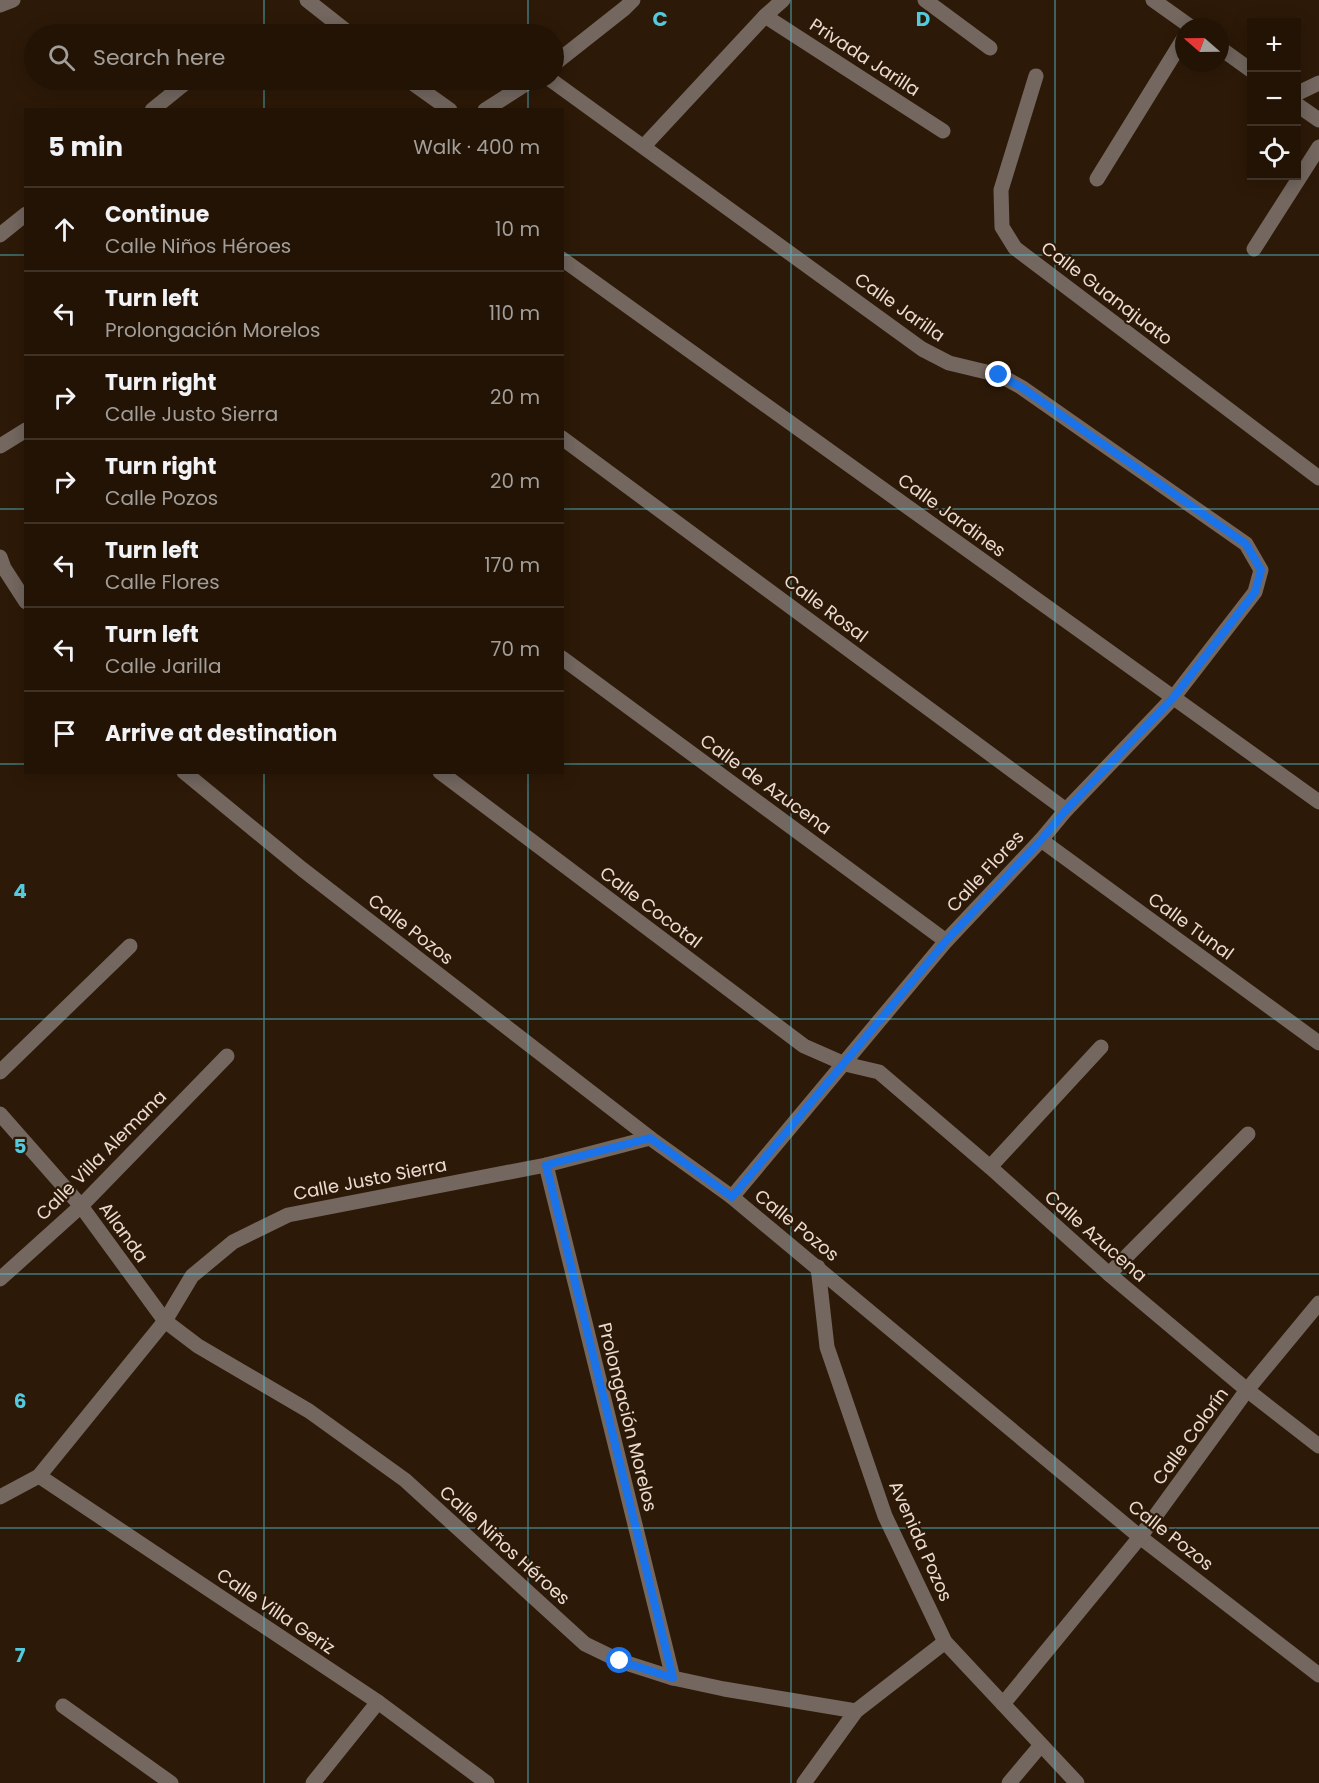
<!DOCTYPE html>
<meta charset="utf-8">
<style>
:root{--surface:#221305;--page:#2e2013;--text:#f1f3f6;--muted:#a29e9a;--line:#3f3227}
body{margin:0;font-family:Poppins,sans-serif;background:var(--page);color:var(--text)}
.controls{position:absolute;right:18px;top:18px;display:grid;overflow:hidden;border-radius:0px;box-shadow:0 3px 15px #0003}
.controls button{width:54px;height:54px;display:grid;place-items:center;padding:0;border:0;border-bottom:2px solid var(--line);background:var(--surface);color:var(--text);font:30px sans-serif}
.compass{position:absolute;left:1175px;top:18px;width:54px;height:54px;border-radius:50%;background:var(--surface);box-shadow:0 3px 15px #0003;rotate:290deg}
.stop{position:absolute;width:18px;height:18px;margin:-14px;border:4px solid #1a73e8;border-radius:50%;background:#fff}
.stop.end{background:#1a73e8;border-color:#fff;box-shadow:0 2px 6px #0008}
.list{margin:0;padding:0;list-style:none}
h2{display:flex;justify-content:space-between;align-items:center;height:78px;margin:0;padding:0 24px;font-size:26px}
h2 small{font-size:20px;font-weight:400;color:var(--muted)}
.list li{display:grid;grid-template-columns:39px 1fr auto;gap:18px;align-items:center;box-sizing:border-box;height:84px;padding:0 24px;border-top:2px solid var(--line)}
.list b{display:block;font-size:22px;white-space:nowrap}
.list p{margin:0;font-size:20px;white-space:nowrap;color:var(--muted)}
.list em{font-size:20px;font-style:normal;color:var(--muted)}
.icon{flex:none;width:33px;height:33px;fill:none;stroke:currentColor;stroke-width:2;stroke-linecap:round;stroke-linejoin:round}
.map{position:relative;flex:none;width:1319px;height:1783px;overflow:hidden}
.search{position:absolute;background:var(--surface);box-shadow:0 3px 15px #0003;left:24px;top:24px;width:540px;height:66px;display:flex;align-items:center;gap:15px;box-sizing:border-box;padding:0 21px;border-radius:33px;color:var(--muted);font-size:22px}
.panel{position:absolute;background:var(--surface);box-shadow:0 3px 15px #0003;left:24px;top:108px;width:540px;height:666px;border-radius:0px}
.map>svg:first-child{display:block}
.lines{fill:none;stroke-linecap:round;stroke-linejoin:round}
.minor{stroke:#73675f;stroke-width:15}
.route{stroke:#1a73e8;stroke-width:8}
.grid{fill:none;stroke:#54cade;stroke-width:1.5;stroke-opacity:0.55}
.labels{text-anchor:middle;dominant-baseline:central;stroke-width:4.5;stroke-linejoin:round;paint-order:stroke}
.street-label{font-size:18px;fill:#ebdcd1;stroke:#2d1907}
.grid-label{font-size:20px;text-anchor:middle;font-weight:bold;fill:#54cade;stroke:#2d1907;stroke-width:4.5;stroke-linejoin:round;paint-order:stroke}
</style>
<div class="map">
<svg width="1319" height="1783" viewBox="0 0 1319 1783">
<rect width="100%" height="100%" fill="#2d1907"/>
<g class="lines">
<!-- minor -->
<g class="minor">
<path d="M307,0l43,34"/>
<path d="M925,0l65,48"/>
<path d="M1153,0l38,27"/>
<path d="M0,5l13,-5"/>
<path d="M765,16l178,115"/>
<path d="M1220,48l32,23"/>
<path d="M554,64l71,-56 8,-8"/>
<path d="M1036,76l-35,114 1,37 13,21 304,230"/>
<path d="M408,80l42,30"/>
<path d="M551,80l371,269 27,14 50,12 22,12 225,157 15,26 -6,22 -82,106 -107,112 -25,30 -95,101 -214,256"/>
<path d="M1296,94l23,-11"/>
<path d="M1296,104l23,16"/>
<path d="M152,110l37,-30"/>
<path d="M485,110l47,-30"/>
<path d="M644,146l121,-130 18,-16"/>
<path d="M1097,179l87,-141"/>
<path d="M0,235l26,-21"/>
<path d="M1254,249l65,-102"/>
<path d="M562,259l757,543"/>
<path d="M562,438l504,372"/>
<path d="M0,446l26,-16"/>
<path d="M0,557l4,11 22,34"/>
<path d="M562,658l384,283"/>
<path d="M184,772l118,97 348,269 82,59 408,340 179,138"/>
<path d="M440,772l364,274 41,18 34,8 111,95 119,107 138,116 72,56"/>
<path d="M1041,840l278,203"/>
<path d="M0,1072l130,-126"/>
<path d="M0,1114l81,92 84,115 33,25 111,65 96,69 180,164 35,17 53,17 51,11 132,22"/>
<path d="M546,1165l127,513"/>
<path d="M990,1167l111,-120"/>
<path d="M818,1267l9,80 58,169 60,126 132,141"/>
<path d="M1109,1274l139,-140"/>
<path d="M0,1279l81,-73 146,-150"/>
<path d="M39,1476l339,226 109,81"/>
<path d="M0,1497l39,-21 126,-155 27,-45 41,-34 55,-27 258,-50 104,-27"/>
<path d="M1003,1704l137,-167 107,-147 72,-87"/>
<path d="M63,1706l108,77"/>
<path d="M313,1783l65,-81"/>
<path d="M804,1783l52,-72 89,-69"/>
<path d="M1009,1783l32,-38"/>
</g>
</g>
<g class="lines">
<!-- route -->
<path class="route" d="M620,1661l53,17 -127,-513 104,-27 82,59 214,-256 95,-101 25,-30 107,-112 82,-106 6,-22 -15,-26 -225,-157 -22,-12"/>
</g>
<!-- grid -->
<path class="grid" d="M264,0v34M528,0v34M791,0v1783M1055,0v1783M264,80v30M528,80v30M0,255h26M562,255h757M0,509h26M562,509h757M0,764h26M562,764h757M264,772v1011M528,772v1011M0,1019h1319M0,1274h1319M0,1528h1319"/>
<g class="labels">
<!-- street labels -->
<g class="street-label">
<text transform="translate(865 57) rotate(33)">Privada Jarilla</text>
<text transform="translate(1107 293) rotate(37)">Calle Guanajuato</text>
<text transform="translate(900 307) rotate(35)">Calle Jarilla</text>
<text transform="translate(952 515) rotate(36)">Calle Jardines</text>
<text transform="translate(826 608) rotate(37)">Calle Rosal</text>
<text transform="translate(766 784) rotate(36)">Calle de Azucena</text>
<text transform="translate(985 871) rotate(-47)">Calle Flores</text>
<text transform="translate(651 907) rotate(37)">Calle Cocotal</text>
<text transform="translate(1191 926) rotate(36)">Calle Tunal</text>
<text transform="translate(411 929) rotate(38)">Calle Pozos</text>
<text transform="translate(101 1155) rotate(-45)">Calle Villa Alemana</text>
<text transform="translate(370 1179) rotate(-11)">Calle Justo Sierra</text>
<text transform="translate(797 1225) rotate(39)">Calle Pozos</text>
<text transform="translate(124 1232) rotate(54)">Allanda</text>
<text transform="translate(1096 1236) rotate(41)">Calle Azucena</text>
<text transform="translate(628 1417) rotate(76)">Prolongación Morelos</text>
<text transform="translate(1190 1436) rotate(-54)">Calle Colorín</text>
<text transform="translate(1171 1535) rotate(38)">Calle Pozos</text>
<text transform="translate(921 1541) rotate(66)">Avenida Pozos</text>
<text transform="translate(505 1545) rotate(42)">Calle Niños Héroes</text>
<text transform="translate(276 1611) rotate(34)">Calle Villa Geriz</text>
</g>
</g>
<g class="grid-label">
<text x="660" y="26">C</text>
<text x="923" y="26">D</text>
<text x="20" y="898">4</text>
<text x="20" y="1153">5</text>
<text x="20" y="1408">6</text>
<text x="20" y="1662">7</text>
</g>
</svg>
<div class="controls">
<button>+</button>
<button>−</button>
<button><svg class="icon" aria-label="locate" viewBox="0 0 24 24"><circle cx="12" cy="12" r="6"/><path d="M12 2v4M12 18v4M2 12h4M18 12h4"/></svg></button>
</div>
<svg class="compass" viewBox="-18 -18 36 36"><path d="M0-13l5 13h-10z" fill="#e53935"/><path d="M0 13l5-13h-10z" fill="#a29e9a"/></svg>
<div class="stop" style="left:620px;top:1661px"></div>
<div class="stop end" style="left:999px;top:375px"></div>
<div class="search"><svg class="icon" aria-label="search" viewBox="0 0 24 24"><circle cx="10" cy="10" r="6"/><path d="M15 15l6 6"/></svg>Search here</div>
<section class="panel">
<h2>5 min<small>Walk · 400 m</small></h2>
<ul class="list">
<li><svg class="icon" aria-label="ahead" viewBox="0 0 24 24"><path d="M12 20V5M6 11l6-6 6 6"/></svg><div><b>Continue</b><p>Calle Niños Héroes</p></div><em>10 m</em></li>
<li><svg class="icon" aria-label="left" viewBox="0 0 24 24"><path d="M17 20v-9H6M10 6l-5 5 5 5"/></svg><div><b>Turn left</b><p>Prolongación Morelos</p></div><em>110 m</em></li>
<li><svg class="icon" aria-label="right" viewBox="0 0 24 24"><path d="M7 20v-9h11M14 6l5 5-5 5"/></svg><div><b>Turn right</b><p>Calle Justo Sierra</p></div><em>20 m</em></li>
<li><svg class="icon" aria-label="right" viewBox="0 0 24 24"><path d="M7 20v-9h11M14 6l5 5-5 5"/></svg><div><b>Turn right</b><p>Calle Pozos</p></div><em>20 m</em></li>
<li><svg class="icon" aria-label="left" viewBox="0 0 24 24"><path d="M17 20v-9H6M10 6l-5 5 5 5"/></svg><div><b>Turn left</b><p>Calle Flores</p></div><em>170 m</em></li>
<li><svg class="icon" aria-label="left" viewBox="0 0 24 24"><path d="M17 20v-9H6M10 6l-5 5 5 5"/></svg><div><b>Turn left</b><p>Calle Jarilla</p></div><em>70 m</em></li>
<li><svg class="icon" aria-label="arrive" viewBox="0 0 24 24"><path d="M6 21V4h12l-3 4 3 4H6"/></svg><div><b>Arrive at destination</b></div></li>
</ul>
</section>
</div>
